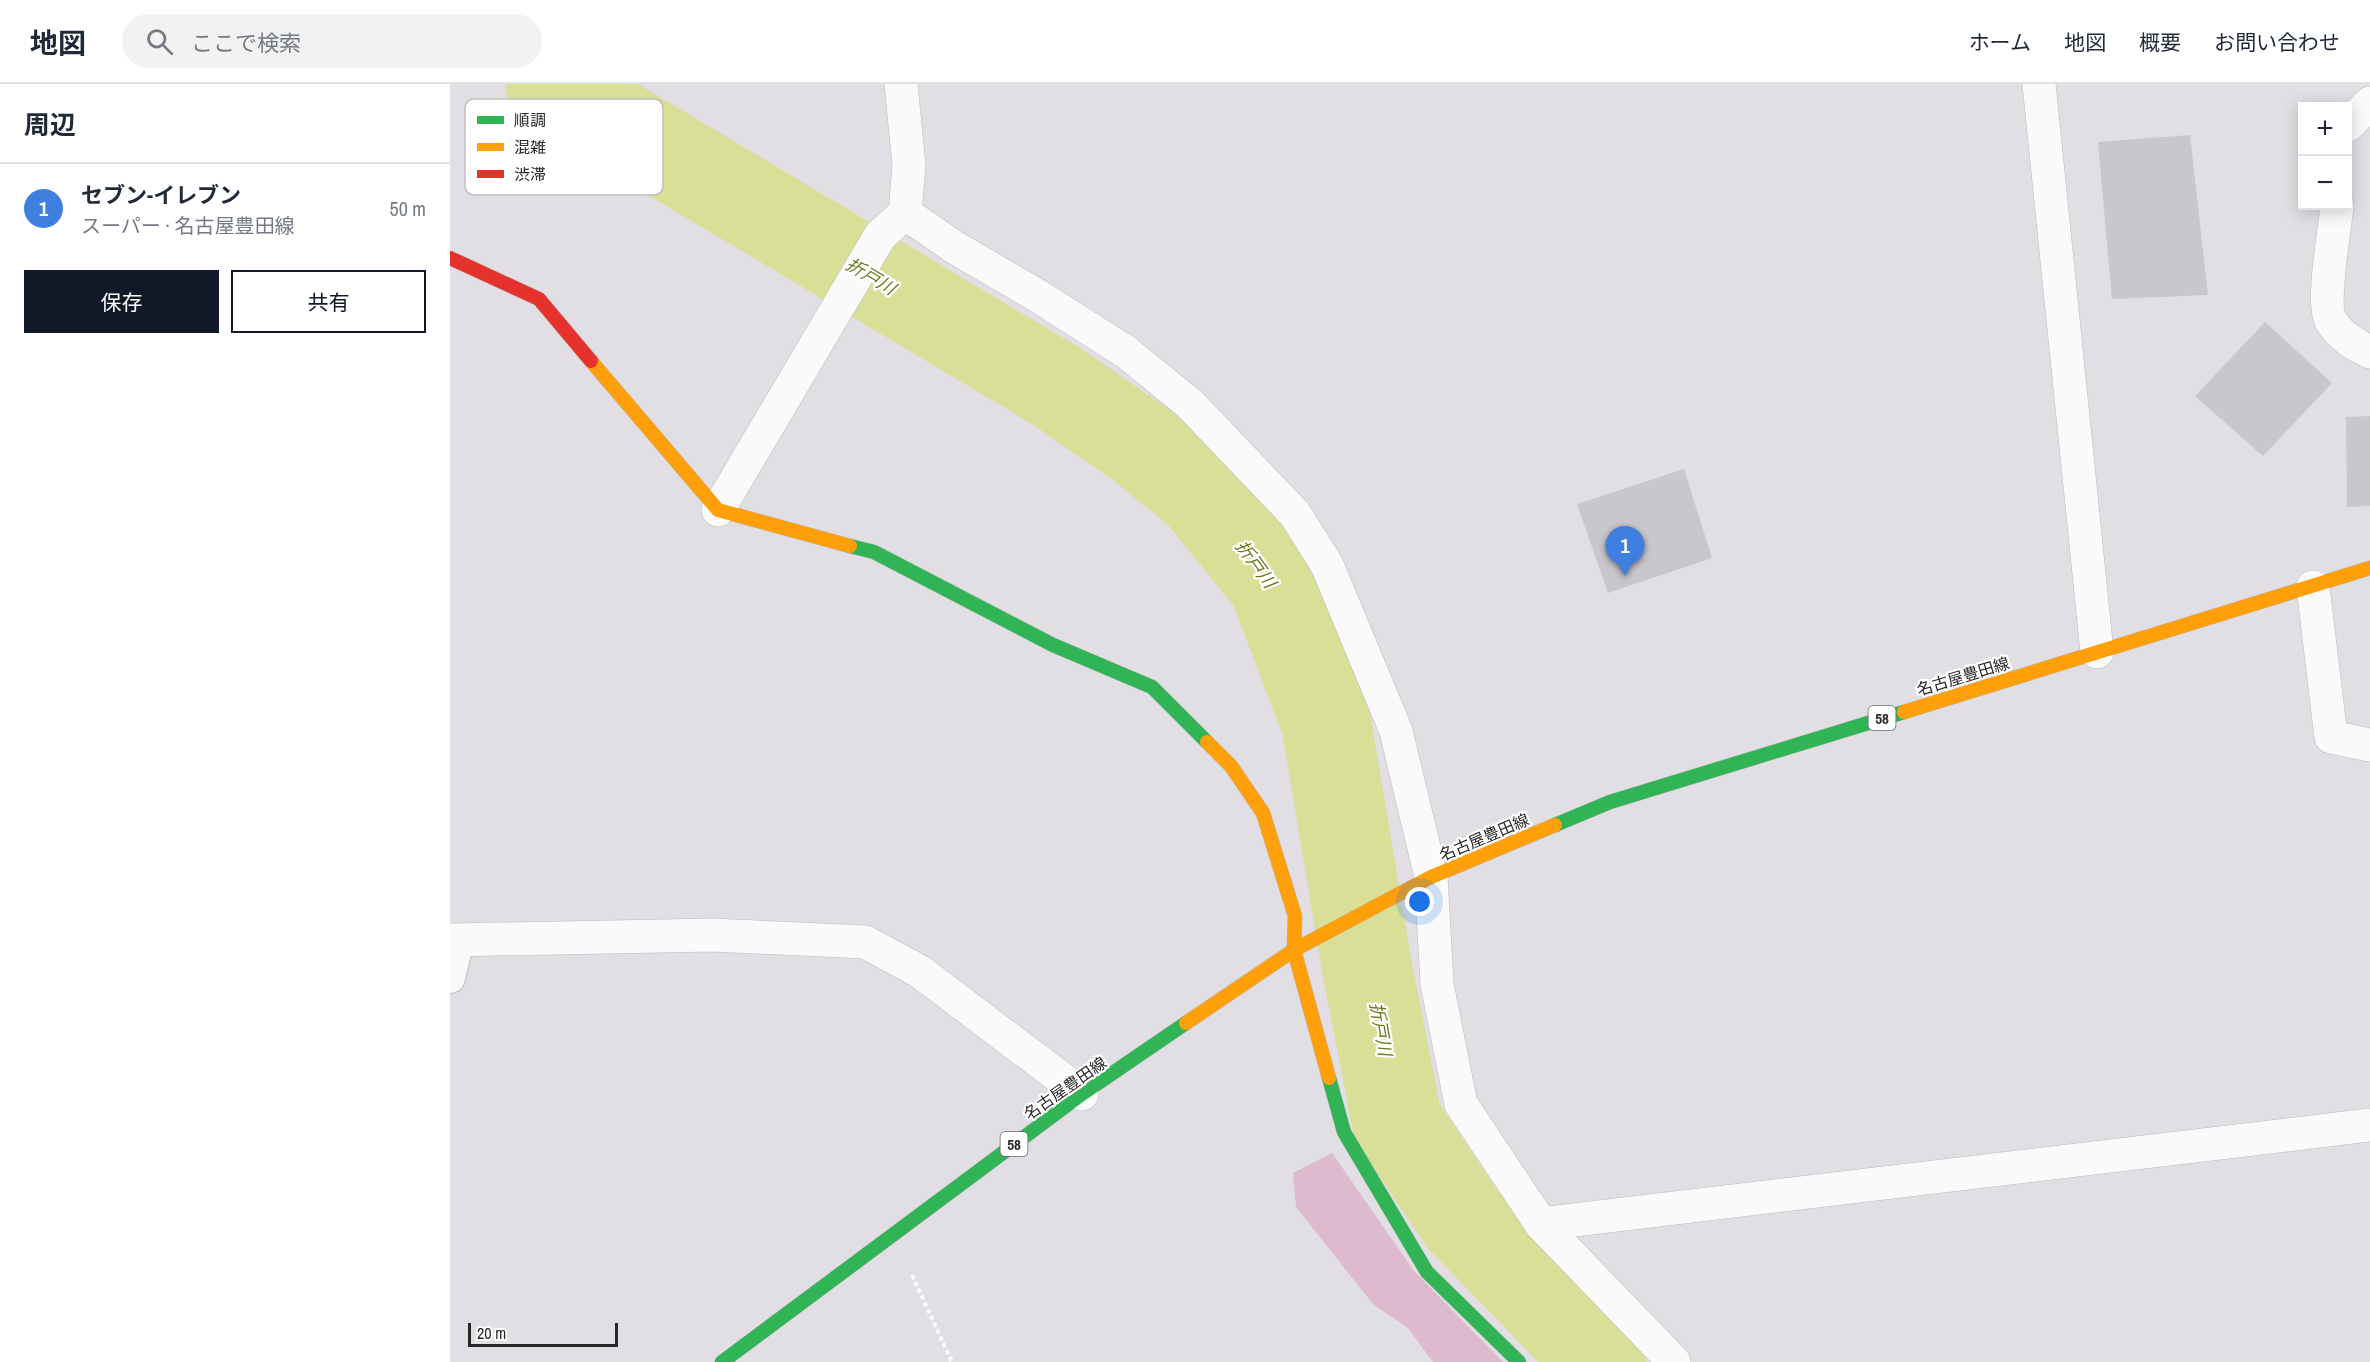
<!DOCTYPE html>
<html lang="ja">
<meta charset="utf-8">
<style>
:root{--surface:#fff;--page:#f2f2f3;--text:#1f2937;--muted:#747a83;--line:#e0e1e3;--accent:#111827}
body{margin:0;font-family:"Archivo Narrow","Noto Sans JP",sans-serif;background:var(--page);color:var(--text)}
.controls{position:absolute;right:18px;top:18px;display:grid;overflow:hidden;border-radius:0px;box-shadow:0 3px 15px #0003}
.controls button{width:54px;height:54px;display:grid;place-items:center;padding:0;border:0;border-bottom:2px solid var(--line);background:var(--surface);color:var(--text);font:30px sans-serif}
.scale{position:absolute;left:18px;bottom:15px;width:150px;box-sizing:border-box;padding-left:6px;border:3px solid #272727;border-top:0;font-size:16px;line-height:21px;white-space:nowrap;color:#272727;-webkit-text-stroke:4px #fff;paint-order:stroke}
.you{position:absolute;left:970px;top:818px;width:21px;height:21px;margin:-15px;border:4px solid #fff;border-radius:50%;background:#1a73e8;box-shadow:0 0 0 9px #1a73e833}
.badge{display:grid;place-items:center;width:39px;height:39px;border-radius:50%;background:var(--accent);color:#fff;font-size:20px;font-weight:700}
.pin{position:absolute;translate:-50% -50px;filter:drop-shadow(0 2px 3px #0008)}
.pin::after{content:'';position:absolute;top:32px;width:21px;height:18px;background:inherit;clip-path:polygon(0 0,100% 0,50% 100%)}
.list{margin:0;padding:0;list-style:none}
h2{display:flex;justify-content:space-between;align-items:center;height:78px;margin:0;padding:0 24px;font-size:26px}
h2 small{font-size:20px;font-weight:400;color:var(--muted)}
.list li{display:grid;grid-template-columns:39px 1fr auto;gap:18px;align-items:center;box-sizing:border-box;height:90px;padding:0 24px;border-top:2px solid var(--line)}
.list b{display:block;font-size:22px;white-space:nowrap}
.list p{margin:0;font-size:20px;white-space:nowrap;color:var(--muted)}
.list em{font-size:20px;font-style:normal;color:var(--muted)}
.actions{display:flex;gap:12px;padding:18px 24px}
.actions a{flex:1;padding:14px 0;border:2px solid var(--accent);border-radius:0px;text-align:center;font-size:21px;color:var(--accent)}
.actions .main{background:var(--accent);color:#fff}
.icon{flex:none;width:33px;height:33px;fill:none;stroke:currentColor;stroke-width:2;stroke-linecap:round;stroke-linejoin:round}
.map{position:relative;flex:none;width:1920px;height:1278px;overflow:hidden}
header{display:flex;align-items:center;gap:36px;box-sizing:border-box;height:84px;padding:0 30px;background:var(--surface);border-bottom:2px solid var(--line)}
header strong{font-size:28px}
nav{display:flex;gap:33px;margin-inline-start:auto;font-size:21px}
.search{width:420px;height:54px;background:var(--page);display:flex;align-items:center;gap:15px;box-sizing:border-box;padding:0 21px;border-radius:33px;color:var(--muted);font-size:22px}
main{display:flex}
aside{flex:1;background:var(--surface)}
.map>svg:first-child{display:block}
.green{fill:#ddbace}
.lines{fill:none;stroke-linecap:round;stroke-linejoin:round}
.river{stroke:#dadf98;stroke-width:90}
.building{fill:#c9c7cc}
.lane-casing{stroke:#bbb;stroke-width:32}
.street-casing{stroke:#bbb;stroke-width:34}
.fast-casing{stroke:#bbb;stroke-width:15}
.slow-casing{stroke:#bbb;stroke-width:15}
.jam-casing{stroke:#bbb;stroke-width:15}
.path{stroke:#fafafb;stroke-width:4;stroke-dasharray:4.5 3;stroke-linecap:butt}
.lane{stroke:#fafafb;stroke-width:30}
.street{stroke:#fafafb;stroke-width:33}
.fast{stroke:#30b455;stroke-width:14}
.slow{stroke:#ff9f0a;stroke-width:14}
.jam{stroke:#e5322d;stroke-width:14}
.labels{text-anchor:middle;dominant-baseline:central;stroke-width:4.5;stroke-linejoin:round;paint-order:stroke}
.shield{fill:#fff;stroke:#686868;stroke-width:1.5}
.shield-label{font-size:15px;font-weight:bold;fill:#272727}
.street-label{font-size:16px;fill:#272727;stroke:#fff}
.water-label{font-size:18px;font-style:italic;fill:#6b7b1b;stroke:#fff}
.key{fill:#fff;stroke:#bebebe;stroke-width:1.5}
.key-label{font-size:16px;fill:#272727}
</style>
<header>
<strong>地図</strong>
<div class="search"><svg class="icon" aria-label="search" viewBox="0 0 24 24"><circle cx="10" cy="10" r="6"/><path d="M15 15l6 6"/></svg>ここで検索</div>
<nav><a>ホーム</a><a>地図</a><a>概要</a><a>お問い合わせ</a></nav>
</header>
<main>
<aside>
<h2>周辺<small></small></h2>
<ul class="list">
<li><span class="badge" style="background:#3f7fe0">1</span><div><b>セブン-イレブン</b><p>スーパー · 名古屋豊田線</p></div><em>50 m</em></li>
</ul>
<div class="actions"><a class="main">保存</a><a>共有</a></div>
</aside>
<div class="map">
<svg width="1920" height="1278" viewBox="0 0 1920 1278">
<rect width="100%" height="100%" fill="#e1dee4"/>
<!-- green -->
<path class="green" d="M882,1069l82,118 89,91h-70l-25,-34 -35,-24 -77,-97 -3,-34z"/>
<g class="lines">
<!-- river -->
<path class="river" d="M100,0l506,302 84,58 60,49 73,90 53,139 42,251 29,148 66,99 138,142"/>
</g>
<!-- building -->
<g class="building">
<path d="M1740,51l18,160 -96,4 -14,-157z"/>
<path d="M1815,238l67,61 -69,73 -68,-60z"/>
<path d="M1920,332v90l-23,1 -1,-90z"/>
<path d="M1234,385l28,89 -104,35 -31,-89z"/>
</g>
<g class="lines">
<!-- lane casing -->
<g class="lane-casing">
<path id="lane" d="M0,894l9,-38"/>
</g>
<!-- street casing -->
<g class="street-casing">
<g id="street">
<path d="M1589,0l58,568"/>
<path d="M1898,41l22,-22"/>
<path d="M1887,122c-2,22 -16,98 -6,115 9,15 23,23 39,31"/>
<path d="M455,129l49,34 84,49 88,56 64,52 105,110 32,51 69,166 35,146 6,107 24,120 80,120 133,138"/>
<path d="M268,426l162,-274 25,-23 4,-48 -8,-81"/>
<path d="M1863,503l18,150 39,8"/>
<path d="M0,856l262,-5 153,7 54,29 163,123"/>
<path d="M1091,1140l829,-99"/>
</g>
</g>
<!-- fast casing -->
<g class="fast-casing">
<g id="fast">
<path d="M400,462l24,6 179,93 99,42 55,55"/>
<path d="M1105,741l55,-23 294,-90"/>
<path d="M879,994l15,54 83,140 92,90"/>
<path d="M272,1278l360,-268 104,-71"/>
</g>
</g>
<!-- slow casing -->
<g class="slow-casing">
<g id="slow">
<path d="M141,277l127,149 132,36"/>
<path d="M1454,628l466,-144"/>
<path d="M757,658l24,24 32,47 32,103 -1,34 35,128"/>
<path d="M736,939l108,-73 137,-73 124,-52"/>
</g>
</g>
<!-- jam casing -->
<g class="jam-casing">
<path id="jam" d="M0,174l89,41 52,62"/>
</g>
<!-- path -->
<path class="path" d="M462,1191l40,87"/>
<!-- lane -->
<use href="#lane" class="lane"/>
<!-- street -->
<use href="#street" class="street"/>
<!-- fast -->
<use href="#fast" class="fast"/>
<!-- slow -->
<use href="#slow" class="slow"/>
<!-- jam -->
<use href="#jam" class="jam"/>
</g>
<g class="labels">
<!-- shield labels -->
<g class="shield">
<rect x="1418.5" y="622" width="27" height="24" rx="4.5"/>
<rect x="550.5" y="1048" width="27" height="24" rx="4.5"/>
</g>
<g class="shield-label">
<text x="1432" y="634">58</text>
<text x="564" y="1060">58</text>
</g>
<!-- street labels -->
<g class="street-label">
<text transform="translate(1513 592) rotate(-17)">名古屋豊田線</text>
<text transform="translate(1034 753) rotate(-23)">名古屋豊田線</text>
<text transform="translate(615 1004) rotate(-35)">名古屋豊田線</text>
</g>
<!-- water labels -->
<g class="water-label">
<text transform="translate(421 192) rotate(31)">折戸川</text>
<text transform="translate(806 480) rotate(54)">折戸川</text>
<text transform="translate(931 945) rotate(80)">折戸川</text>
</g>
</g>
<!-- legend -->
<rect x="15" y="15" width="198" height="96" rx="9" class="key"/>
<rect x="27" y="32" width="27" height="8" fill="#30b455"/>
<rect x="27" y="59" width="27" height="8" fill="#ff9f0a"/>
<rect x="27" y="86" width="27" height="8" fill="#e5322d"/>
<g class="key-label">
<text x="64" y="42">順調</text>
<text x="64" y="69">混雑</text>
<text x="64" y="96">渋滞</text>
</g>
</svg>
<div class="controls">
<button>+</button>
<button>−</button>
</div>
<div class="scale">20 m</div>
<div class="you"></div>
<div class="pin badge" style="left:1175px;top:492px;background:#3f7fe0">1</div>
</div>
</main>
